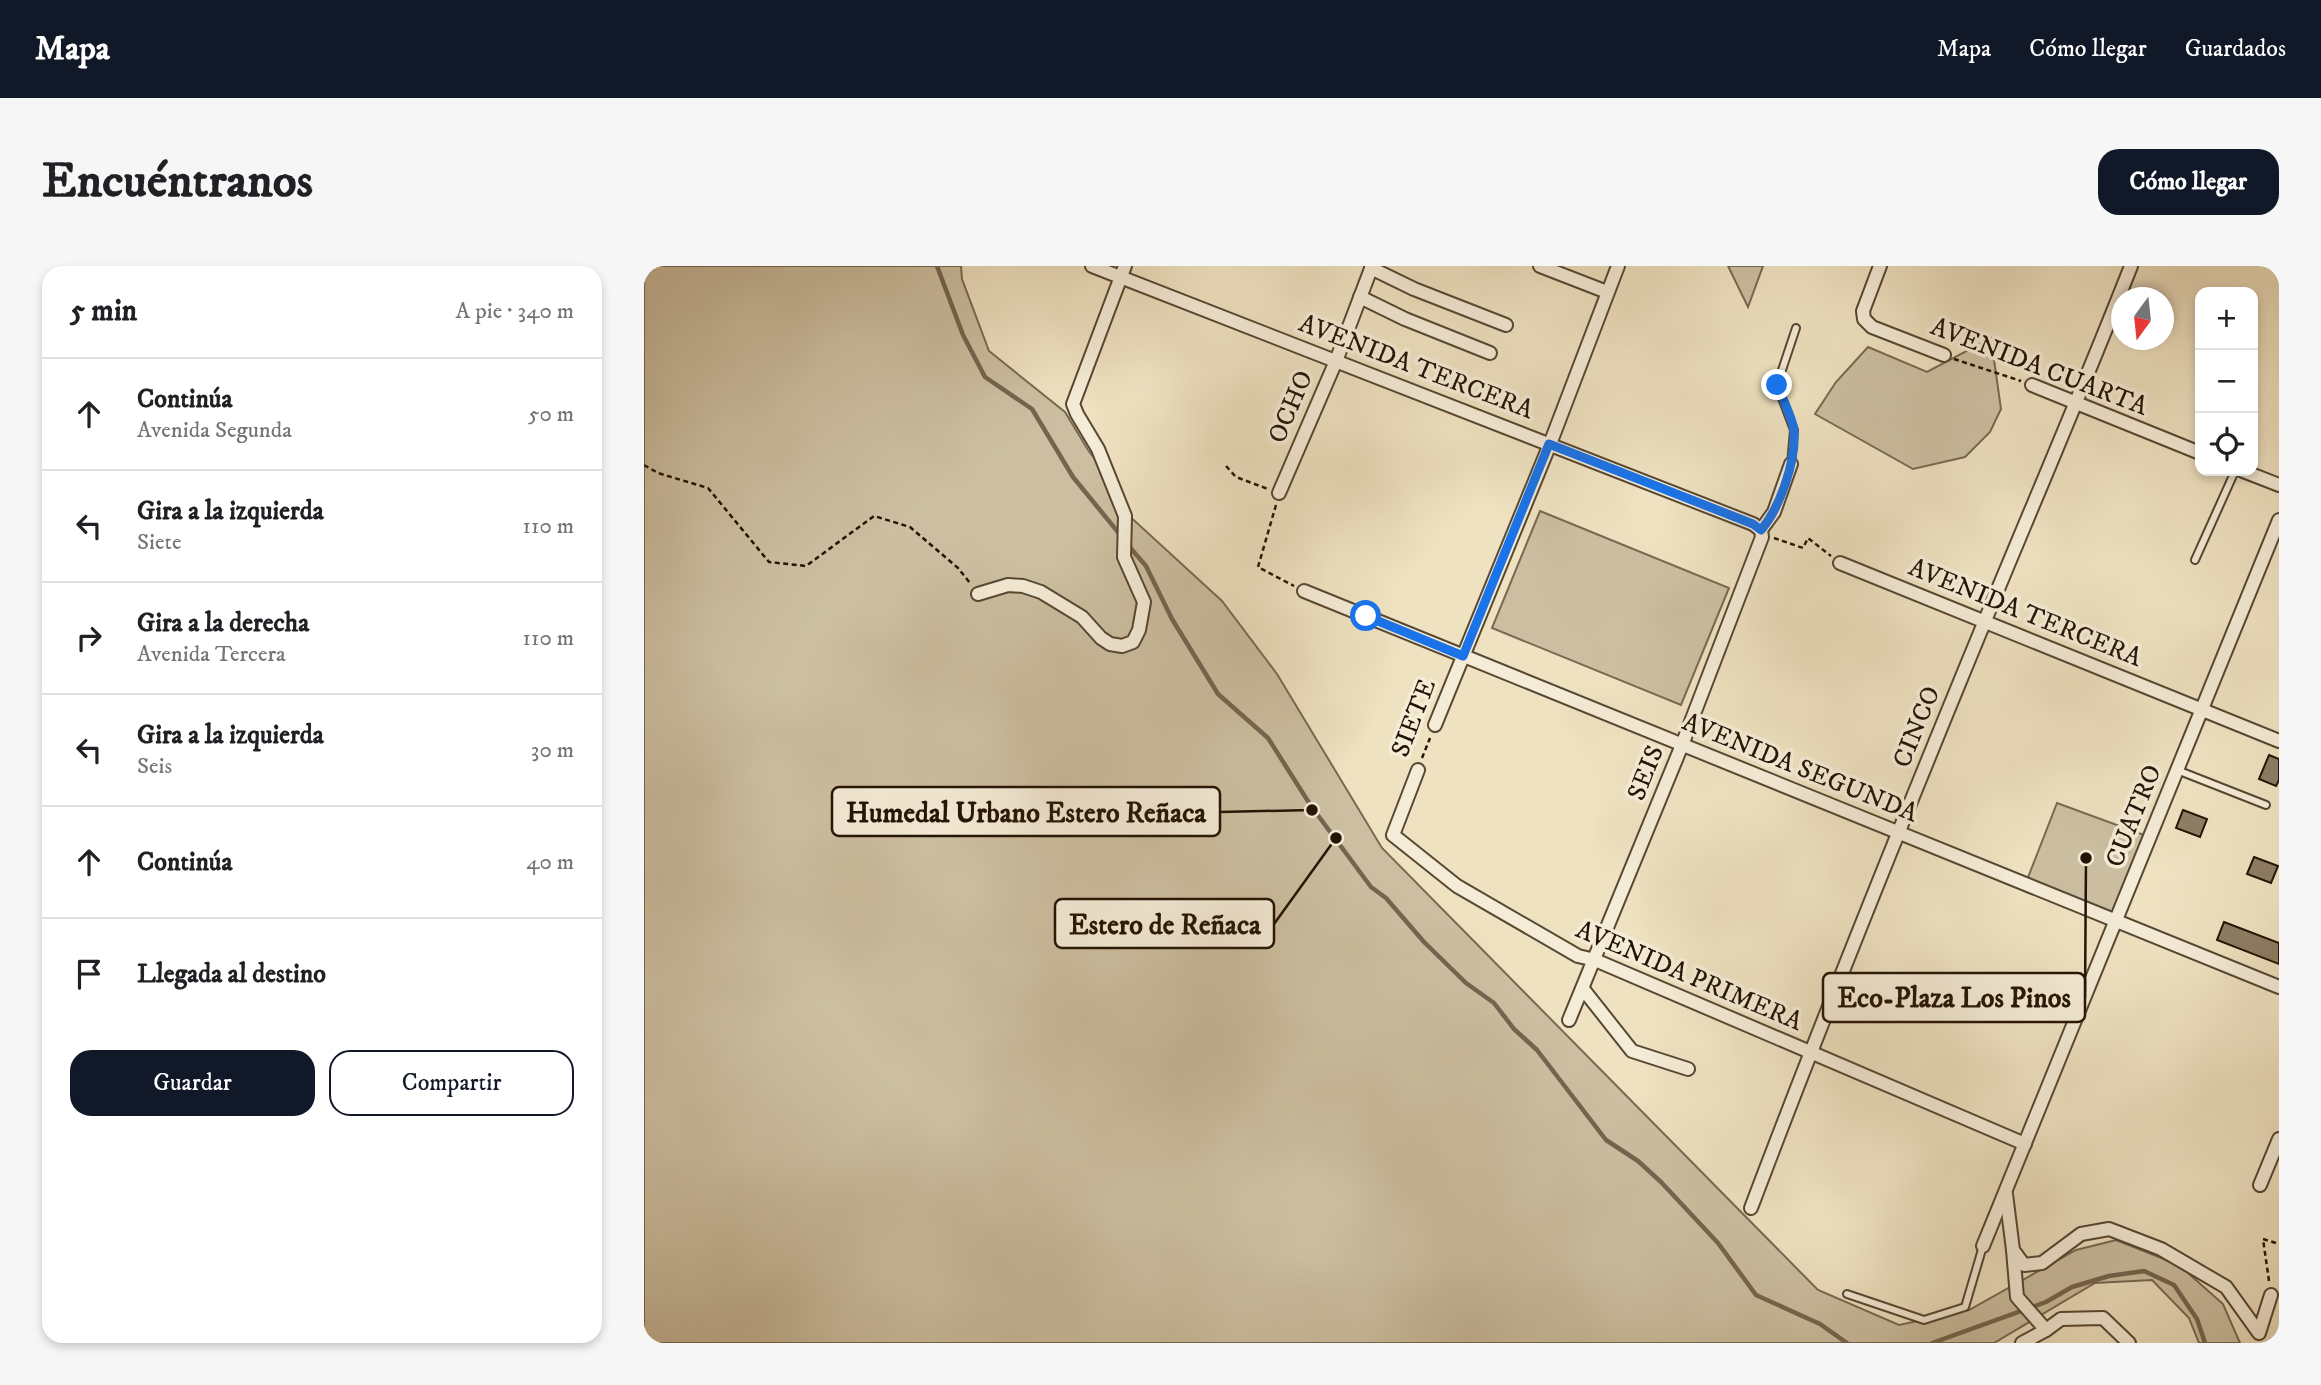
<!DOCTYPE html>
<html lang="es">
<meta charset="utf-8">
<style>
:root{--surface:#fff;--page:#f6f6f6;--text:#202124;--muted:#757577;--line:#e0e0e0;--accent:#111827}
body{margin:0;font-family:"IM FELL DW Pica",serif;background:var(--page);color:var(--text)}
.controls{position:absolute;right:21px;top:21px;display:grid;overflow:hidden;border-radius:14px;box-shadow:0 4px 10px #0003}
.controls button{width:63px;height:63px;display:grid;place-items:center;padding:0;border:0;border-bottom:2px solid var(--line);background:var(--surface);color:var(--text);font:35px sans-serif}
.compass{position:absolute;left:1467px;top:21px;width:63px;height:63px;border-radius:50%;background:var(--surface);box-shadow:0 4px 10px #0003;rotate:195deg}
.stop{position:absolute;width:21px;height:21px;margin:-16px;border:5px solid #1a73e8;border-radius:50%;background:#fff}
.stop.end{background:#1a73e8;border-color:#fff;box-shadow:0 2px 7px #0008}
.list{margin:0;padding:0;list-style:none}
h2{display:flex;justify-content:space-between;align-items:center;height:91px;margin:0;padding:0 28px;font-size:30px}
h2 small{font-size:23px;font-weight:400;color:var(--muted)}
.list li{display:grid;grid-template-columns:46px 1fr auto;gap:21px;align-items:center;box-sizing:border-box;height:112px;padding:0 28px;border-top:2px solid var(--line)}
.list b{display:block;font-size:26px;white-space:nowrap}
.list p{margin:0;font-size:23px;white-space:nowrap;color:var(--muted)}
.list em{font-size:23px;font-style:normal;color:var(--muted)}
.actions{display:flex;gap:14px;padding:21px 28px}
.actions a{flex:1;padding:16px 0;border:2px solid var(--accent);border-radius:21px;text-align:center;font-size:24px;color:var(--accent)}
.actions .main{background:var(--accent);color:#fff}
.icon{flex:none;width:38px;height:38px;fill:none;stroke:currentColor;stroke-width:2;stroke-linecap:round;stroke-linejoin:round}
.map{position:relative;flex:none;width:1635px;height:1077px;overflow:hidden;border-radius:21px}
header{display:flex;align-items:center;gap:42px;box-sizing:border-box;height:98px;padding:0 35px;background:var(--accent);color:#fff}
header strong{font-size:33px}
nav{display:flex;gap:38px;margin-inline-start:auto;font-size:24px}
.intro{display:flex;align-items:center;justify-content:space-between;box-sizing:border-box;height:168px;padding:0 42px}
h1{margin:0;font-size:49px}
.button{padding:18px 32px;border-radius:21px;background:var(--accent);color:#fff;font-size:24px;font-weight:700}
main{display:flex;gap:42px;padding:0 42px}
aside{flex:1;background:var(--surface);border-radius:21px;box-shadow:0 4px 10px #0003}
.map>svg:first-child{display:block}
.green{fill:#ccbfa1;stroke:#786952;stroke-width:2}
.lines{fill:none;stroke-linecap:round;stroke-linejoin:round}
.stream{stroke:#74654f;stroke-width:4.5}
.building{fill:#8e7f66;stroke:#241304;stroke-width:2}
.lane-casing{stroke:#574733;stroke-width:10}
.street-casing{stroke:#574733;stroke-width:16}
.path{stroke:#241304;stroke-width:2.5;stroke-dasharray:5 3.5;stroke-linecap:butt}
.lane{stroke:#f5ecd7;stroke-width:6}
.street{stroke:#f5ecd7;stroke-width:12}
.route{stroke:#1a73e8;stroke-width:9}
.labels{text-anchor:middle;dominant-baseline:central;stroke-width:7;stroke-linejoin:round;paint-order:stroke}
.street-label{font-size:26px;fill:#241304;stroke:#f5ecd7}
.leader{fill:none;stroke:#241304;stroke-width:2.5}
.callout-dot{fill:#241304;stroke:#f5ecd7;stroke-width:2.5}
.callout{fill:#f5ecd7;stroke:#241304;stroke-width:2.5}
.callout-label{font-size:28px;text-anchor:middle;font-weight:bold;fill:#241304}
</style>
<header>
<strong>Mapa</strong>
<nav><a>Mapa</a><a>Cómo llegar</a><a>Guardados</a></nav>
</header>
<div class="intro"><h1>Encuéntranos</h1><a class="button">Cómo llegar</a></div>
<main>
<aside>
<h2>5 min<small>A pie · 340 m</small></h2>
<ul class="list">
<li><svg class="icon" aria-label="ahead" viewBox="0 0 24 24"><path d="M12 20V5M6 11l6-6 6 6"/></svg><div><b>Continúa</b><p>Avenida Segunda</p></div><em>50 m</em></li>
<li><svg class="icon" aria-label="left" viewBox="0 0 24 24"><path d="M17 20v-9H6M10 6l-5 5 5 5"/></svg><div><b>Gira a la izquierda</b><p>Siete</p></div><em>110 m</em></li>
<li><svg class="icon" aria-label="right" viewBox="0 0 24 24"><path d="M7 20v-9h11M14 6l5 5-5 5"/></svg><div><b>Gira a la derecha</b><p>Avenida Tercera</p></div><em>110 m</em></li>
<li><svg class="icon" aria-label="left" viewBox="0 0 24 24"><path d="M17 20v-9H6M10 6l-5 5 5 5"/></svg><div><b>Gira a la izquierda</b><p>Seis</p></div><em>30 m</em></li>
<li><svg class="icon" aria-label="ahead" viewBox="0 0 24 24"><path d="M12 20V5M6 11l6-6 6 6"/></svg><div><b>Continúa</b></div><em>40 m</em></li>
<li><svg class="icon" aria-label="arrive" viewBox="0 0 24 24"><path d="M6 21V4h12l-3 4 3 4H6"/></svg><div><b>Llegada al destino</b></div></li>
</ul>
<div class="actions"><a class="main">Guardar</a><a>Compartir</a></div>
</aside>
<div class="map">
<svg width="1635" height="1077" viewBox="0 0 1635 1077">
<rect width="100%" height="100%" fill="#efe2c1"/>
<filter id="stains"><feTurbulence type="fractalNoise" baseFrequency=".00286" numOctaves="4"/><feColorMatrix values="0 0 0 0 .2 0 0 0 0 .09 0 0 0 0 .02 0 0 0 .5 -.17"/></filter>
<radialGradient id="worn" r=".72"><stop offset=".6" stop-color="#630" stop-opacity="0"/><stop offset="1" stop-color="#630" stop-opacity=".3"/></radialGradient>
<!-- green -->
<g class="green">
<path d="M0,0h317l1,13 27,72 76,61 23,38 16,21 22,42 96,88 55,73 105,174 436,442 81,35 70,-15 107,-60 40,-10 63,25 44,39 17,39h-41l-10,-25 -37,-38 -57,3 -101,60h-1350z"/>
<path d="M1084,0h35l-15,41z"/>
<path d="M1347,72l10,71 -11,23 -25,25 -52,12 -98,-55 21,-32 32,-35 59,25z"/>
<path d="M896,245l189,77 -48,117 -189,-77z"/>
<path d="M1413,537l90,33 -33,81 -87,-37z"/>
</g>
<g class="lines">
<!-- stream -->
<g class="stream">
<path d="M293,0l26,69 22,42 47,32 41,68 49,60"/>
<path d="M483,278l19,22 26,53 46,75 50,44 43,68 60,81 15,11 38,44 42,41 28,20 20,26 23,21 69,90 32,21 23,21 57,61 38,52 64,29 27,19"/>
<path d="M1288,1077l114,-41 26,-15 37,-11 35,-5 30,14 23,34 8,24"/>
</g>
</g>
<!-- building -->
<g class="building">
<path d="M1625,489l10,4v21l-3,6 -17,-7z"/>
<path d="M1539,544l24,9 -7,18 -24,-9z"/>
<path d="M1610,591l24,9 -7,17 -24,-9z"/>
<path d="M1580,656l55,21v21l-62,-24z"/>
</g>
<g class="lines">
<!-- lane casing -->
<g class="lane-casing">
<g id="lane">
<path d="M1147,198l3,-34 -17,-45 19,-57"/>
<path d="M1551,294l40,-89"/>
<path d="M1533,504l89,35"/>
<path d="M1203,1028l77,26 41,-13 18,-61"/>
</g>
</g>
<!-- street casing -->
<g class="street-casing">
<g id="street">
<path d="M448,0l661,258 8,6"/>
<path d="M896,0l67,26"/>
<path d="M1236,0l-17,45 1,8 8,8 72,28"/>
<path d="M727,2l43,21 92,36"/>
<path d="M716,31l45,22 85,34"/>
<path d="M1388,119l168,68"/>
<path d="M1599,205l36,14"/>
<path d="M635,227l57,-132 36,-95"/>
<path d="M1196,297l439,178"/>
<path d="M660,325l975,396"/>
<path d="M334,328l30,-9 15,1 18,6 41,25 19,21 9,6 12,2 11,-4 6,-12 5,-28 -20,-45 1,-41 -27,-67 -21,-35 -4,-10 52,-138"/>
<path d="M791,459l115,-281 68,-178"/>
<path d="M774,504l-25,65 64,51 121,70 17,4 430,184"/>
<path d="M939,723l49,62 56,18"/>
<path d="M925,754l113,-275 80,-208 -1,-7 13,-18 17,-48"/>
<path d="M1616,919l19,-46"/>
<path d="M1362,928l7,56 11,15 18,-2 39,-29 28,-5 52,20 65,38 33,46 12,-38"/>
<path d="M1107,942c74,-196 153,-391 233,-585 49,-119 100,-237 147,-357"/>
<path d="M1339,980l296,-726"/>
<path d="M1369,984l4,47 29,33 -24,13"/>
<path d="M1402,1064l15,-11 42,-1 26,25"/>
</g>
</g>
<!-- path -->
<g class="path">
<path d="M1310,93l67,22"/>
<path d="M0,199l14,8 50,15 61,74 37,4 68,-50 36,11 48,41 12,15"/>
<path d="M582,200l10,11 32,12"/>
<path d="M632,239l-18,62 36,19"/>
<path d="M1130,272l29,10 5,-10 23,18"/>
<path d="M778,492l8,-20"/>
<path d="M1625,1015l-6,-42 16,5"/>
</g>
<!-- lane -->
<use href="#lane" class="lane"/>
<!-- street -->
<use href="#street" class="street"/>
</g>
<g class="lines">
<!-- route -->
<path class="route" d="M722,350l97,40 86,-212 204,80 8,6c19,-22 35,-69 33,-98 -1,-15 -12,-33 -17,-47"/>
</g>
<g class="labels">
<!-- street labels -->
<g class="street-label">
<text transform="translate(772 101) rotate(21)">AVENIDA TERCERA</text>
<text transform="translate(1395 101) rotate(21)">AVENIDA CUARTA</text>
<text transform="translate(647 141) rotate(-67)">OCHO</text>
<text transform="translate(1381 347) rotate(22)">AVENIDA TERCERA</text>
<text transform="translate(770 452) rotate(-69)">SIETE</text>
<text transform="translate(1273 461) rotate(-68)">CINCO</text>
<text transform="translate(1156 502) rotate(22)">AVENIDA SEGUNDA</text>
<text transform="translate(1002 507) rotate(-68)">SEIS</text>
<text transform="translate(1490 550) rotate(-68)">CUATRO</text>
<text transform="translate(1045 710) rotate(23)">AVENIDA PRIMERA</text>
</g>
</g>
<!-- callouts -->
<path class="leader" d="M668 544L576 546M692 572L630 658M1442 592L1441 732"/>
<g class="callout-dot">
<circle cx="668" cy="544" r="7"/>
<circle cx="692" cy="572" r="7"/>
<circle cx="1442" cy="592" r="7"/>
</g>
<g class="callout">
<rect x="188" y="521" width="388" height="49" rx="7"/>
<rect x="411" y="633" width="219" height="49" rx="7"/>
<rect x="1179" y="707" width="262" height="49" rx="7"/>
</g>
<g class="callout-label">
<text x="382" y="556">Humedal Urbano Estero Reñaca</text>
<text x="521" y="668">Estero de Reñaca</text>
<text x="1310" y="741">Eco-Plaza Los Pinos</text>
</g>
<rect width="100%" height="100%" filter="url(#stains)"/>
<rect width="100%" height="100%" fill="url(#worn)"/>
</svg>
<div class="controls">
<button>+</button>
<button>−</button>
<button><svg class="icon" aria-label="locate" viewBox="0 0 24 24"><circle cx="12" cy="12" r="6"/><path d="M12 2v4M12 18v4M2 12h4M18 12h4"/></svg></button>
</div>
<svg class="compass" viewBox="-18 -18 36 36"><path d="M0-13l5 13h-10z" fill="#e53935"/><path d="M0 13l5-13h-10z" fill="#757577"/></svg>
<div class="stop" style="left:722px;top:350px"></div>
<div class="stop end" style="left:1133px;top:119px"></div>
</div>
</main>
